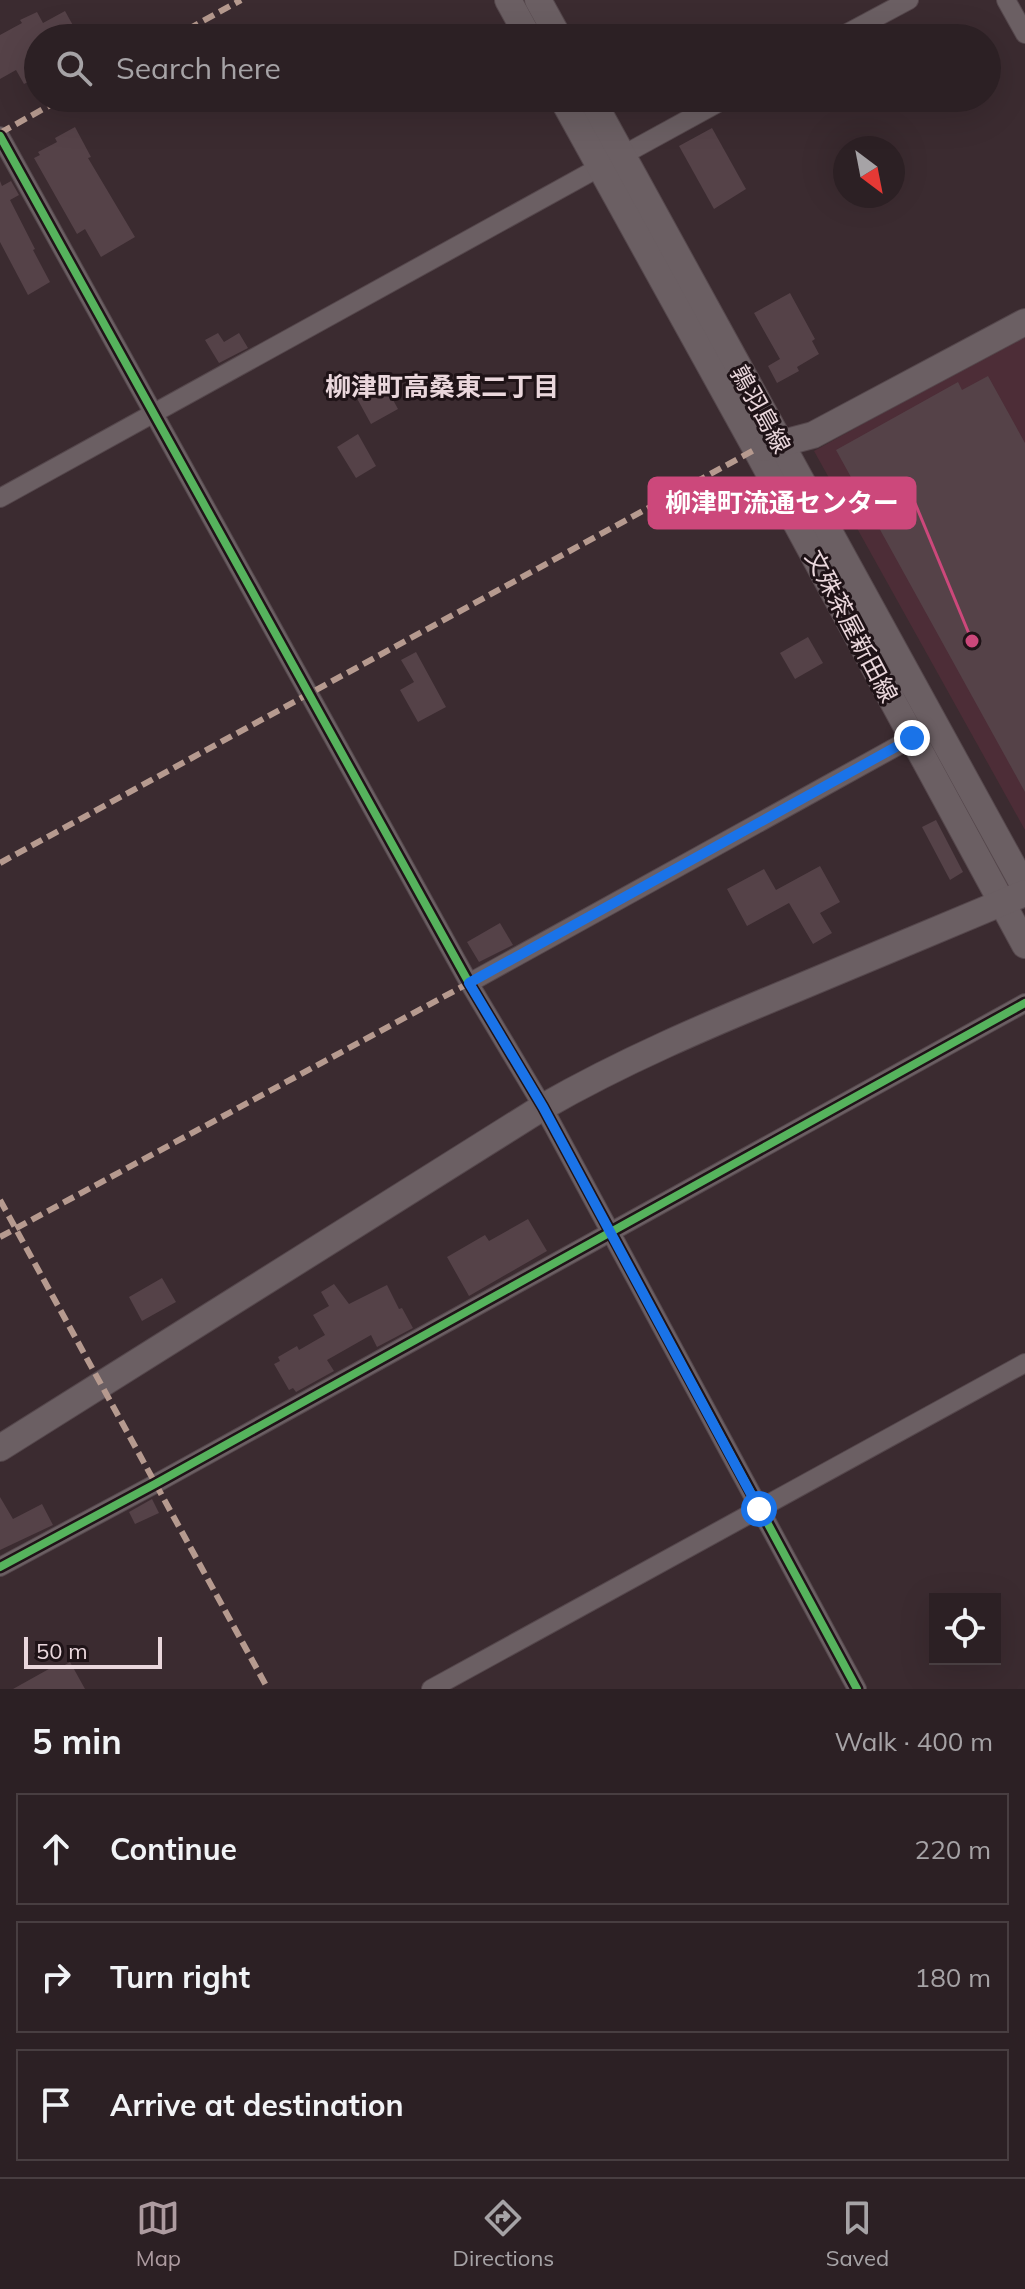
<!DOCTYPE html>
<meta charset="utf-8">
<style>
:root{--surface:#2c2024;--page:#382d31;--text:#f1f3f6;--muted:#a6a3a6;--line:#483e41;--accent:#ad9ba0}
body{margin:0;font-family:Mulish,"Noto Sans JP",sans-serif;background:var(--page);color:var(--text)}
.controls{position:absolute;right:24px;bottom:24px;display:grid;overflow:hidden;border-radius:0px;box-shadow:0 8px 32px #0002}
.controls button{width:72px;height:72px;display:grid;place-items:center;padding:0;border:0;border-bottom:2px solid var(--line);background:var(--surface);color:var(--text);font:40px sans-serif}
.compass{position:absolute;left:833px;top:136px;width:72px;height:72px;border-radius:50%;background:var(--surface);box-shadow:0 8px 32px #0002;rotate:148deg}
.scale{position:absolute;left:24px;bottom:20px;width:138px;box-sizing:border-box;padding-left:8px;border:4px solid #ead7dc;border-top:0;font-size:22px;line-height:28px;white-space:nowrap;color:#ead7dc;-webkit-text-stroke:6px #1f1317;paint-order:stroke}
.stop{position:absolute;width:24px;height:24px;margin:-18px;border:6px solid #1a73e8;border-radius:50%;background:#fff}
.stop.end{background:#1a73e8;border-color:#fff;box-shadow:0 2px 8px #0008}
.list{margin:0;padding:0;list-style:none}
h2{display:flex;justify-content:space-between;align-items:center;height:104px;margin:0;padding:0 32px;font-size:34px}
h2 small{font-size:26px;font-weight:400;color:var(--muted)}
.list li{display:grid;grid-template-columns:52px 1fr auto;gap:24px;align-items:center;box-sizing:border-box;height:112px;margin:0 16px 16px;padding:0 16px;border:2px solid var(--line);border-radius:0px}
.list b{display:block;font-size:30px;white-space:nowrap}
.list em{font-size:26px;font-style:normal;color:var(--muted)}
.icon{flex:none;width:44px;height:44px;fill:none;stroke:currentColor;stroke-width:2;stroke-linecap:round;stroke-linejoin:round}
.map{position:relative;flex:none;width:1025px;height:1689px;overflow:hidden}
.search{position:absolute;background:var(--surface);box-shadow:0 8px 32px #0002;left:24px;right:24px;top:24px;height:88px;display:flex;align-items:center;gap:20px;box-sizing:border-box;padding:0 28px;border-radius:44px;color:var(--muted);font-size:30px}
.sheet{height:488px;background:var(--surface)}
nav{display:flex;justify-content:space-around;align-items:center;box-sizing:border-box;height:112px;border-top:2px solid var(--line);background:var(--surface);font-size:22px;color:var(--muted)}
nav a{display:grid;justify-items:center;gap:4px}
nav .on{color:var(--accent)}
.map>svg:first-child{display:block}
.built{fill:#4d2d37}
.building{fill:#554248}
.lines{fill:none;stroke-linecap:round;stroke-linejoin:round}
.street-casing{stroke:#55474c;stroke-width:20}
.secondary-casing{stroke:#55474c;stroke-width:28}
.street{stroke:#6b5f63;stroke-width:18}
.secondary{stroke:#6b5f63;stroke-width:26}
.quiet{stroke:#b69a8f;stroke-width:6;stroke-dasharray:12 6;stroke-linecap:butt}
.cycleway-casing{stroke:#1f1317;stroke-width:13}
.cycleway{stroke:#56b35d;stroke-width:8}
.route{stroke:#1a73e8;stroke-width:10}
.labels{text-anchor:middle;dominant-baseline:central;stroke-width:6;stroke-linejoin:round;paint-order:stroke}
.street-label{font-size:24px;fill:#ead7dc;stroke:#1f1317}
.neighbourhood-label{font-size:26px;font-weight:bold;fill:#ead7dc;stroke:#1f1317}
.leader{fill:none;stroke:#cc487b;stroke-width:3}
.callout-dot{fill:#cc487b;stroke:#1f1317;stroke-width:3}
.callout{fill:#cc487b;stroke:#cc487b;stroke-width:3}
.callout-label{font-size:26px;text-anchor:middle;font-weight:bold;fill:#fff}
</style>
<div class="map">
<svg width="1025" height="1689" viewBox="0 0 1025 1689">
<rect width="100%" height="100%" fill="#3b2b30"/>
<!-- built -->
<path class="built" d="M1025,334v496l-211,-379z"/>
<!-- building -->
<g class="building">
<path d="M65,11l15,27h-42v39l-14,7 -8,-14 -16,9v-44l22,-12 -2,-3 17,-8 6,11z"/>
<path d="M75,127l16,30 -3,1 47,79 -34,20 -16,-28 -8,5 -43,-76 6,-3 -2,-3 19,-10 -2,-4z"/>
<path d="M712,128l34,61 -32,20 -35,-63z"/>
<path d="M0,181l2,5 9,-5 8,14 -9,5 25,49 -2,1 17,32 -22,13 -28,-53z"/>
<path d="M790,293l25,46 -3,2 7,13 -22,13 2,4 -22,12 -9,-17 12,-7 -26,-46z"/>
<path d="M218,333l6,9 15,-9 9,15 -29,15 -14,-23z"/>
<path d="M988,376l37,67v349l-189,-342 122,-68 4,8z"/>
<path d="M381,378l17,31 -27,15 -18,-33z"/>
<path d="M358,434l18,32 -20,12 -19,-31z"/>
<path d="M808,637l15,26 -28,16 -15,-26z"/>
<path d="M416,652l30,55 -28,15 -18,-32 14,-8 -13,-22z"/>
<path d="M936,820l27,52 -13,8 -28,-53z"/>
<path d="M820,866l20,36 -20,11 12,20 -19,11 -24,-41 -42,23 -20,-37 37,-20 12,21z"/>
<path d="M500,923l13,22 -34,17 -12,-20z"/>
<path d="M528,1219l19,32 -78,45 -22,-39 38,-22 4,6z"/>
<path d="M162,1278l14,24 -34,19 -13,-24z"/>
<path d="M334,1284l15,20 38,-19 12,24 3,-1 11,20 -36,19 -6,-12 -44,25 7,11 -38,21 -3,-4 -4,2 -15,-26 6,-3 -2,-4 19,-11 2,4 26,-15 -12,-20 16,-9 -8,-14z"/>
<path d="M0,1497l13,22 29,-15 11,21 -53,25z"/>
<path d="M152,1499l7,14 -24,11 -6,-12z"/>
<path d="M70,1662l15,27h-72l43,-24 2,4z"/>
</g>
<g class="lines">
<!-- street casing -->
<g class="street-casing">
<g id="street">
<path d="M1006,0l19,34"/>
<path d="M838,38l71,-38"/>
<path d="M0,136l469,847 74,124 314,582"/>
<path d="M623,155l104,-57"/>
<path d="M0,498l600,-331"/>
<path d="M469,983l443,-245"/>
<path d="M0,1567l155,-83 870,-481"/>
<path d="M431,1689l594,-326"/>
</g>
</g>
<!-- secondary casing -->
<g class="secondary-casing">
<g id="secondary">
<path d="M508,0l21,38"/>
<path d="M538,0l21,38"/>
<path d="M562,98l194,351 269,496"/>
<path d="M591,98l434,790"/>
<path d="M764,448l49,-13 212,-113"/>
<path d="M0,1448l543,-341c80,-46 165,-82 250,-117 77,-32 155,-65 232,-97"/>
</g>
</g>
<!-- street -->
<use href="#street" class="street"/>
<!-- secondary -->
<use href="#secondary" class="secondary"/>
<!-- quiet -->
<g class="quiet">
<path d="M172,38l69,-38"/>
<path d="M0,133l63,-35"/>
<path d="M0,863l756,-414"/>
<path d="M0,1200l268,489"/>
<path d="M0,1237l469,-254"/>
</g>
<!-- cycleway casing -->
<g class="cycleway-casing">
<g id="cycleway">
<path d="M0,136l469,847 74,124 314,582"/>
<path d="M0,1567l155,-83 870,-481"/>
</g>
</g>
<!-- cycleway -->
<use href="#cycleway" class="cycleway"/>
</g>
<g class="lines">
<!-- route -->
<path class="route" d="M759,1509l-216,-402 -74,-124 443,-245"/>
</g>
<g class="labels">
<!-- street labels -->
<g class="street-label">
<text transform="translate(761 409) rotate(61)">鶉羽島線</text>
<text transform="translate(852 626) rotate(62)">文殊茶屋新田線</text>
</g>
<!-- neighbourhood labels -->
<g class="neighbourhood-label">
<text x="442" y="386">柳津町高桑東二丁目</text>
</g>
</g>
<!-- callouts -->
<path class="leader" d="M972 641L915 503"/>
<circle class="callout-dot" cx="972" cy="641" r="8"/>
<rect class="callout" x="649" y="478" width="266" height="50" rx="8"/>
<g class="callout-label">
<text x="782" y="512">柳津町流通センター</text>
</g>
</svg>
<div class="controls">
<button><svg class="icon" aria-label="locate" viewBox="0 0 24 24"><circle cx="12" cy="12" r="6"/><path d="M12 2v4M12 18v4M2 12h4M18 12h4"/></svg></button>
</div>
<svg class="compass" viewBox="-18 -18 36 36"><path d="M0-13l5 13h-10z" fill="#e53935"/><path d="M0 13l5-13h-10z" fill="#a6a3a6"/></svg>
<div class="scale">50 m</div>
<div class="stop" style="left:759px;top:1509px"></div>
<div class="stop end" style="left:912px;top:738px"></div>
<div class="search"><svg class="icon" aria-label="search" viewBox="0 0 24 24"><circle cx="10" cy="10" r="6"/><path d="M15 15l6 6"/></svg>Search here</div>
</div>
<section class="sheet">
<h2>5 min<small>Walk · 400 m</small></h2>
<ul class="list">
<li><svg class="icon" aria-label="ahead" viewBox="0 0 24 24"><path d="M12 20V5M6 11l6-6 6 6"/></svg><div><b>Continue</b></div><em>220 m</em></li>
<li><svg class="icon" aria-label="right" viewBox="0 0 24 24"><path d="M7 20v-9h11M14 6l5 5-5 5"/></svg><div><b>Turn right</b></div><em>180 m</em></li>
<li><svg class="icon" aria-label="arrive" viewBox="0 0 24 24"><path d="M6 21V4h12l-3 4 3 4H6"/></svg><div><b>Arrive at destination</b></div></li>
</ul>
</section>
<nav>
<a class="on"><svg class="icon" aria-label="map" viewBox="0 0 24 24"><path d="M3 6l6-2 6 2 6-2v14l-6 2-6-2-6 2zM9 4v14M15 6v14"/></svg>Map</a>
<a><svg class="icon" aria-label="directions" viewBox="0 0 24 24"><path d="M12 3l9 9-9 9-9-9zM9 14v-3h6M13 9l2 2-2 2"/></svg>Directions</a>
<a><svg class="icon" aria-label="saved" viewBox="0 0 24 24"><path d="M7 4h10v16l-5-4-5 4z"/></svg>Saved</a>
</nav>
